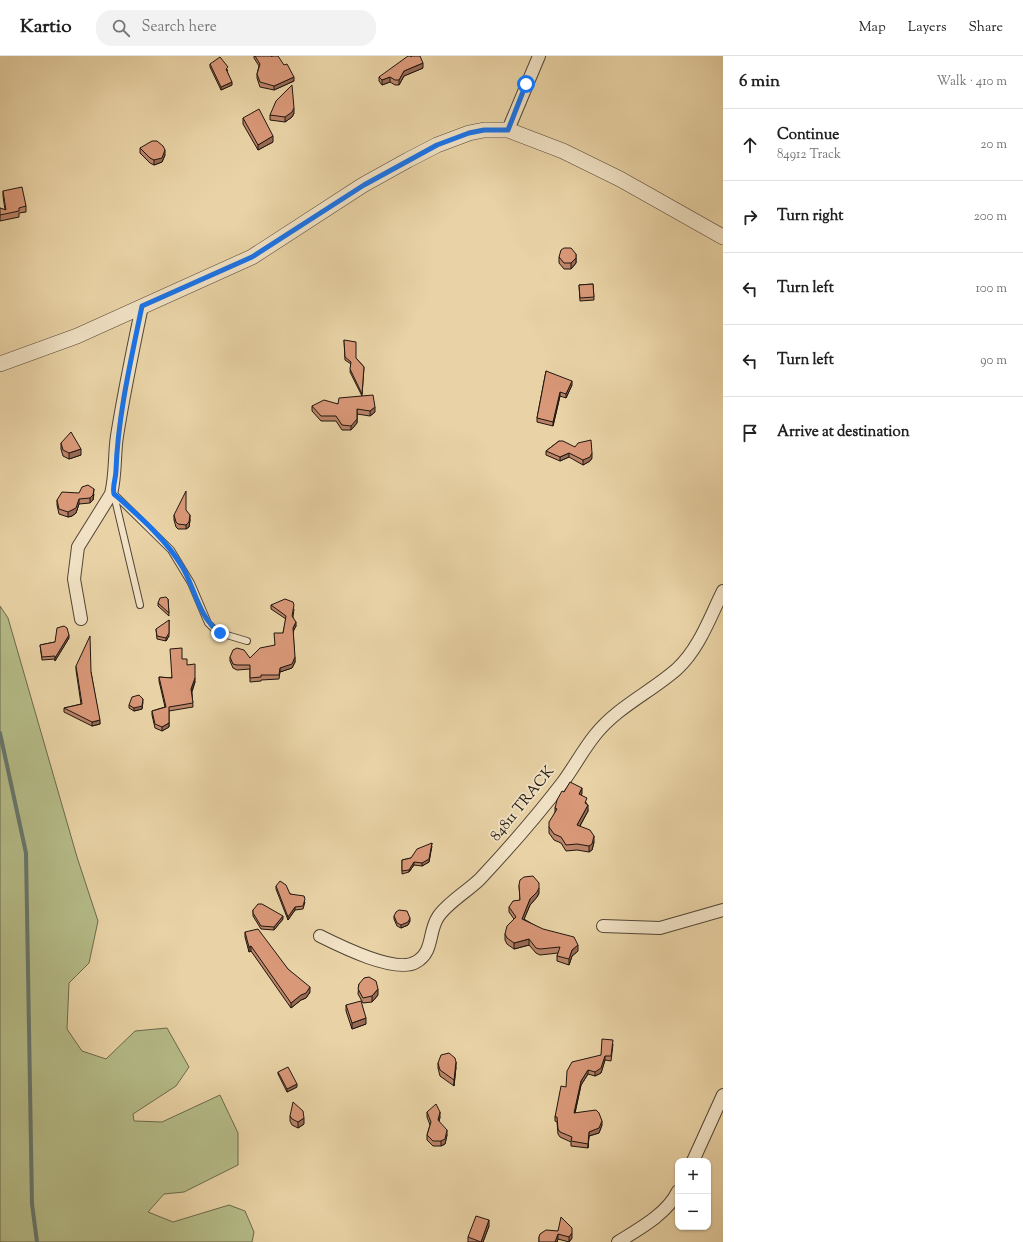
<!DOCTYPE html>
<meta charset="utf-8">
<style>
:root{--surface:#fff;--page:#f2f2f2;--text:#222;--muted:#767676;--line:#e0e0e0}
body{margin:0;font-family:"Sorts Mill Goudy",serif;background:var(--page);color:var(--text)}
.controls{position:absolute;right:12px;bottom:12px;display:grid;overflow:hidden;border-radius:8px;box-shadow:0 1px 3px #0004}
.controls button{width:36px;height:36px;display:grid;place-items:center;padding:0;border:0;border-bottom:1px solid var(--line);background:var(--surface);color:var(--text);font:20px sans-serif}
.stop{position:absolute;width:12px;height:12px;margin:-9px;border:3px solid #1a73e8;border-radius:50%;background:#fff}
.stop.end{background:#1a73e8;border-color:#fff;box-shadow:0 1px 4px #0008}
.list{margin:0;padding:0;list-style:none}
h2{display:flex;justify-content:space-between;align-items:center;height:52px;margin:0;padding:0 16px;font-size:17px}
h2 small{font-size:13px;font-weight:400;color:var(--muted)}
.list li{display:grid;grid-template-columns:26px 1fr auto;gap:12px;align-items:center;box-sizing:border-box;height:72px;padding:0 16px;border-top:1px solid var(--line)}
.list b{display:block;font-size:15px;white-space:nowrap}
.list p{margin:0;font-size:13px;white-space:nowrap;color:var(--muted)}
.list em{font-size:13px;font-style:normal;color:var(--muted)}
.icon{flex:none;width:22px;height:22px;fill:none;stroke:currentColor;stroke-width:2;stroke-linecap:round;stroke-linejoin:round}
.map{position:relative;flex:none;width:723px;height:1186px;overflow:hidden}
header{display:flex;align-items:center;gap:24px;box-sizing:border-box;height:56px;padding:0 20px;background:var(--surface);border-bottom:1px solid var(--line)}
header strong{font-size:19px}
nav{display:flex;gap:22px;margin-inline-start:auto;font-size:14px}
.search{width:280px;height:36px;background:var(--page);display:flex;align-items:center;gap:10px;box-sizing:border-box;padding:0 14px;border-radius:16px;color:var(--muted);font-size:15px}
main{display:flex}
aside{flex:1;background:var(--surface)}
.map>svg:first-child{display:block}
.green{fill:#b5bc88;stroke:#6a694c}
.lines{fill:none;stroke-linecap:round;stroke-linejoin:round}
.stream{stroke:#67776d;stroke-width:4}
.service-casing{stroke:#524535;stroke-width:8}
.minor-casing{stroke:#524535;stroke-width:14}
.tertiary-casing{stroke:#524535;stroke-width:16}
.service{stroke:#f1e2c5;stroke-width:6}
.minor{stroke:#f1e2c5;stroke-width:12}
.tertiary{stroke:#f1e2c5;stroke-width:15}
.wall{fill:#bb8367;stroke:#1f160f}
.shaded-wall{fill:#986a54;stroke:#1f160f}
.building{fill:#d99878;stroke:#1f160f}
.route{stroke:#1a73e8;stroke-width:5}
.labels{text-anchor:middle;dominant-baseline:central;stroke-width:4;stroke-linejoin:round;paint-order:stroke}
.street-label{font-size:15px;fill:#1f160f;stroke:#f1e2c5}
</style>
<header>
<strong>Kartio</strong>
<div class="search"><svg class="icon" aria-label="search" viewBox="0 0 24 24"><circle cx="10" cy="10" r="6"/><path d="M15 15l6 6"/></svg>Search here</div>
<nav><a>Map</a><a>Layers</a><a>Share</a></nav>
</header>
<main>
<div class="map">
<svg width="723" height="1186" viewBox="0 0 723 1186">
<rect width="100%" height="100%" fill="#e9d3a6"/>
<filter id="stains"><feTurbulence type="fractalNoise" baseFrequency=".005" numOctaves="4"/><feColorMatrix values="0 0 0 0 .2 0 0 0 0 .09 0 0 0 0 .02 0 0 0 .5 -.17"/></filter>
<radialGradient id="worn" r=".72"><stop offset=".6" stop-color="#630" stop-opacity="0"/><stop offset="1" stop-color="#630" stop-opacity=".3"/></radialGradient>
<!-- green -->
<path class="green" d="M0,550l8,12 69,239 21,64 -9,42 -20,20 -2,46 15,22 24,8 29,-28 32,-3 22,39 -13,19 -43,28 1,7 28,1 58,-27 18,38v32l-54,27 -20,2 -16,18 25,10 56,-17 16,6 9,21 -2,10h-252z"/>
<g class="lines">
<!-- stream -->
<path class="stream" d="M0,677l26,120 6,351 5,38"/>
<!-- service casing -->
<g class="service-casing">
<g id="service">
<path d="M114,438l57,56 20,33 17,40 7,7 5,3 27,8"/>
<path d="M114,439l26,110"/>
</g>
</g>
<!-- minor casing -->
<g class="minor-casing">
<g id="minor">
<path d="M508,74l31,-74"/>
<path d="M81,563l-7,-40 4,-32 33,-53c5,-20 3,-38 6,-58 7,-44 16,-87 25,-130"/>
<path d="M603,870l57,2 63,-18"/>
<path d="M320,880c20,10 76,38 96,26 18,-10 12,-30 22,-45 9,-14 30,-26 42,-38 29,-31 57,-63 83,-97 11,-15 20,-32 32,-47 22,-28 56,-43 82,-66 22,-20 33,-52 46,-78"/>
<path d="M693,1105l30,-66"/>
<path d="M618,1186c21,-13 49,-28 60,-51"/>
</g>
</g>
<!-- tertiary casing -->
<g class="tertiary-casing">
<path id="tertiary" d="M0,308l77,-28 175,-79 111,-72 45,-25 29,-15 32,-12 15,-3h24l55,21 57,28 103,58"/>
</g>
<!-- service -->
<use href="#service" class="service"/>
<!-- minor -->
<use href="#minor" class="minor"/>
<!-- tertiary -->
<use href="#tertiary" class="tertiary"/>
</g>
<!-- wall -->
<g class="wall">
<path d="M254,0h17l13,9 10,16 -20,9 -14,-3 -3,-9v-4l2,-8 -5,-8z"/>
<path d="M210,8l18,6 -1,1 5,14 -11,5 -11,-23z"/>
<path d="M423,12l-19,8 -5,9h-4l-5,-3 -8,3 -3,-4v-4z"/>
<path d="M294,57l-2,4 -7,5 -15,-2v-5z"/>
<path d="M243,62l30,24 -15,8 -15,-26z"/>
<path d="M140,92l25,7 -3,7 -8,3 -4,-2 -10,-10z"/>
<path d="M3,135l23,15v6l-7,1v4l-19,4v-13l5,2 -2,-14z"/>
<path d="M576,198v9l-5,6h-7l-5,-6v-6z"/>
<path d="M593,228l1,16 -14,1 -1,-16z"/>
<path d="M344,284l12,18 8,9 -2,29 13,16 -5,4 -13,-2v9l-6,7h-9l-6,-9h-15l-9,-10v-5l26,-2 24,-8 -12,-24 1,-8 -6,-4z"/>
<path d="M546,315l26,14 -6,13 -6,-2 -7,30 -16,-4v-4z"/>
<path d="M559,385l33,17 -2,3 -7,4 -14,-8 -9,4 -14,-6v-4z"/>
<path d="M61,387l20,12 -12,4 -6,-3 -2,-7z"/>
<path d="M94,438l-1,6 -3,3 -11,1 -3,9 -4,3 -4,1 -9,-3 -2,-9v-5z"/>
<path d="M186,454l4,10 -1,7 -3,2h-8l-2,-2 -2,-7v-5z"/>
<path d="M168,543l1,17 -11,-10v-3z"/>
<path d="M271,549l23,4 -1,8 3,9 -3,5 2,31 -3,6 -12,4 -1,7 -18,1v1l-11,1v-13l-13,1 -4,-2 -3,-7v-4l20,1 25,-13 8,-12 3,-14 -15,-10z"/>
<path d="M156,573l13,7 -3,5 -9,-2z"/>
<path d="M69,582l-14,23v-2l-13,1 -2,-15 15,-3z"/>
<path d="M182,603l5,6 8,17 -3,10 1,15 -24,4v16l-7,4 -7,-3 -3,-13v-4l13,-4 -6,-26v-4l12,1z"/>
<path d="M76,610l15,6 9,52 -8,2 -28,-14v-4l17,-4 -5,-34z"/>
<path d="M143,646l-1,7 -8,2 -5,-3v-3z"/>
<path d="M564,736l18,1 -1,2 6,9 1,7 -8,15 14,16 -2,8 -3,2 -12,-2 -11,1 -5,-8 -7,-3 -5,-7v-6l6,-15v-4z"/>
<path d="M432,790l-3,16 -7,4 -8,-1 -5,7 -7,2v-14l9,-2z"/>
<path d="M519,829l20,8 -2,4 -7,8 -6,14 54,32 -6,5 -3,9 -12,-4v-5l1,-3 -18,2 -4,-2 -7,-8 -15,4 -7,-5 -2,-4v-6l9,-15 -5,-7v-5l11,-7z"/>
<path d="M276,830l29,16 -2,7 -8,1 -7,10 -12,-31z"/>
<path d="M253,854l30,9 -9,11 -13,-1 -8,-13z"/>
<path d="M394,860l16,5 -2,4 -7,3 -4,-2 -3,-7z"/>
<path d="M245,876l43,37 22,23 -4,6 -5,2 -10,8 -40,-57 -2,1 -4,-15z"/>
<path d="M359,928l19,11 -6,7 -9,1 -5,-9z"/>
<path d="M346,949l20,19 -14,5 -6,-18z"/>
<path d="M613,988l-2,17 -6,-1 -4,13 -6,3 -7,-2 -7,11 -6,28 27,12 -3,8 -10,3 -1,12 -17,-2v-4l-11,-5 -2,-3 -1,-12 -2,-1v-4l11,-30z"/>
<path d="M438,1007l18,4 -2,19 -14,-10 -2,-8z"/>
<path d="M278,1016l19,15 -10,5 -9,-18z"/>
<path d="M427,1056l13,5 -1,5 8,13 -2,9 -4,2h-8l-6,-6v-5l3,-10 -3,-8z"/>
<path d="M290,1060l14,8 -6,4 -6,-3 -2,-4z"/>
<path d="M489,1170l-6,16h-15v-5z"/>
<path d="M558,1175l14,7 -3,4 -11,-3 -1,3h-18v-5z"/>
</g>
<!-- shaded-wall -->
<g class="shaded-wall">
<path d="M423,7v5l-19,8 -5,9v-5l5,-9z"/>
<path d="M294,21v4l-20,9v-4z"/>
<path d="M390,21v5l-8,3v-5z"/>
<path d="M232,26v3l-11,5v-3z"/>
<path d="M294,52v5l-2,4 -7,5v-5z"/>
<path d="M273,80v6l-15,8v-5z"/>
<path d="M165,94v5l-3,7 -8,3v-5z"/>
<path d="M576,202v5l-5,6v-6z"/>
<path d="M572,325v4l-6,13v-4z"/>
<path d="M560,336v4l-7,30v-4z"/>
<path d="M375,351v5l-5,4v-5z"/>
<path d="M357,353v14l-6,7v-4z"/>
<path d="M81,393v6l-12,4v-6z"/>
<path d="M569,397v4l-9,4v-4z"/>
<path d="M592,397v5l-2,3 -7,4v-5z"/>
<path d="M94,433l-1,11 -3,3v-5z"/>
<path d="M79,443v5l-3,9 -4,3 -4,1v-5z"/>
<path d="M190,459v5l-1,7 -3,2v-4z"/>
<path d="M169,564v16l-3,5v-3z"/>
<path d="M296,566v4l-3,6v-4z"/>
<path d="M69,579v3l-14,23v-3z"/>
<path d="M295,601v5l-3,6 -12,4v-4z"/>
<path d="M195,622v4l-4,11v-4z"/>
<path d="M143,643l-1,10 -8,2v-3z"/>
<path d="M100,664v4l-8,2v-4z"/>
<path d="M169,667v4l-7,4v-4z"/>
<path d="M582,732v5l-3,7v-6z"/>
<path d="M588,749v6l-11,20v-6z"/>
<path d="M594,780v6l-2,8 -3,2v-6z"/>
<path d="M432,787l-3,19 -7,4v-3z"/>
<path d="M414,806v3l-5,7v-2z"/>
<path d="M539,832v5l-2,4 -7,8 -8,19v-5l8,-20z"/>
<path d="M295,851v3l-7,10v-3z"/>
<path d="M283,860v3l-9,11v-3z"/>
<path d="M410,862v3l-2,4 -7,3v-3z"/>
<path d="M529,883v6l-15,4v-6z"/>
<path d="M578,889v6l-6,5 -3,9v-6l3,-9z"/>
<path d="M251,890v5l-2,1v-5z"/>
<path d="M310,931v5l-4,6 -5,2 -10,8v-5z"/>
<path d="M378,933v6l-6,7v-6z"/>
<path d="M366,962v6l-14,5v-6z"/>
<path d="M605,1000v4l-4,13 -6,3v-4z"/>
<path d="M456,1006v5l-2,19v-6z"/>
<path d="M588,1014v4l-7,11 -7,32v-4l7,-32z"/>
<path d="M297,1028v3l-10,5v-3z"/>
<path d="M440,1056v5l-2,8v-5z"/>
<path d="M304,1062v6l-6,4v-6z"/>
<path d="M602,1065v4l-3,8 -10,3 -1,12 1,-16z"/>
<path d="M447,1074v5l-2,9 -4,2v-5z"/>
<path d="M489,1164v6l-6,16h-2z"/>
<path d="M572,1177v5l-3,4v-5z"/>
<path d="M558,1178v5l-1,3h-2z"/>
</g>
<!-- building -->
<g class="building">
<path d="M255,0h16l1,1v-1h6l6,9 3,-1 7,13 -20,9 -14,-4 -3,-8 3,-10z"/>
<path d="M408,0h3v1l1,-1h8l3,7 -19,8 -5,9h-4l-5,-3 -8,3 -3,-3z"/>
<path d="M220,1l8,10 -2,2 6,13 -11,5 -11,-23z"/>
<path d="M292,29l2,23 -2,4 -7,5 -15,-2 6,-14z"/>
<path d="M259,53l14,27 -15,9 -15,-27z"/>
<path d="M152,85h5l6,5 2,4 -3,8 -8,2 -4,-2 -10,-10z"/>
<path d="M22,131l4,19 -7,2v3l-19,4v-7l6,2 -3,-19z"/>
<path d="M564,192h7l5,6v4l-5,5h-7l-5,-6 2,-7z"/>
<path d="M593,228l1,13 -14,1 -1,-13z"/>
<path d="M344,284l12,2v16l8,9 -2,27 -12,-25 1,-7 -6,-5z"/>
<path d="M546,315l26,10 -6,13 -6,-2 -7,30 -16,-4z"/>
<path d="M373,339l2,12 -5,4 -13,-2v10l-6,7 -9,-1 -6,-9h-15l-9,-10 12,-6 14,4 1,-6z"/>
<path d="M71,376l10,17 -12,4 -6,-3 -2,-7z"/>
<path d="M591,384l1,13 -2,4 -7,3 -14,-7 -9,4 -14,-6 13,-10h4l12,6 3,-4z"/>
<path d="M88,429l6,4 -1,6 -3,3 -11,1 -3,9 -8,4 -9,-3 -2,-9 5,-8 17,1 3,-6z"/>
<path d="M186,435v19l4,5 -1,7 -3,3 -8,-1 -2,-2 -2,-7z"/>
<path d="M166,541l2,2 1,14 -11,-10 2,-5z"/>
<path d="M285,543l8,3 1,3 -2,11 4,6 -3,6 2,29 -3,7 -12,4 -1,7h-18v2l-11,1v-13h-13l-4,-1 -3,-7 3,-7 4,-2 7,2 6,8 10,-10 15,-3 -1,-12h9l3,-17 -15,-11z"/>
<path d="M169,564v13l-3,5 -9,-2 -1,-7z"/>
<path d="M64,570l3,2 2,7 -14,23v-2l-13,1 -2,-12 15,-3 2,-14z"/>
<path d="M90,580l1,36 9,48 -8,2 -28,-14 18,-4 -6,-38z"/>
<path d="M182,592v11h5v6l8,-1v14l-4,11 2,14 -24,4v16l-7,4 -7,-3 -3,-13 14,-4 -7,-30 13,1 -2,-29z"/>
<path d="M139,639l4,4 -1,7 -8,2 -5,-3 3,-8z"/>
<path d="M570,726l12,6 -3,6 8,4 -2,5 3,2 -11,20 13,5 4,6 -2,8 -3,2 -12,-2 -11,1 -5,-8 -7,-3 -5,-7v-5l8,-13 -2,-1 2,-8 5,-9 2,1z"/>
<path d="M432,787l-3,16 -7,4 -8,-1 -5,8 -7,1v-11l9,-2 6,-9z"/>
<path d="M533,820l6,7v5l-2,4 -7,7 -8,20 21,10 31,8 4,8 -6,5 -3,9 -12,-3 3,-9 -20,2 -4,-1 -7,-9 -15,4 -7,-5 -2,-4 2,-8 9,-9 -7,-10 4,-6 7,-1 -1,-15 1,-5 4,-3z"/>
<path d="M280,825l6,4 4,9 14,2 1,3 -2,7 -8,1 -7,10 -12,-31z"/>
<path d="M258,848h4l21,12 -9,11 -13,-1 -8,-13v-3z"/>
<path d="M399,854l8,1 3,7 -2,4 -7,3 -4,-2 -3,-7 2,-4z"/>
<path d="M258,873l30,40 22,18 -4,6 -5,2 -10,8 -40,-57 -2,1 -4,-15z"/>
<path d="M369,921l7,4 2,8 -6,7 -9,2 -5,-9 1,-5 5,-6z"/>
<path d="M361,945l5,17 -14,5 -6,-18z"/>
<path d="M602,983l11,1 -2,16h-6l-4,12 -6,4 -7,-2 -7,11 -7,32 22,-3 3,3 3,8 -3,7 -10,4 -1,12 -17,-3 1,-4 -12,-5 -2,-3 -1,-12h-2l6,-31 5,1 1,-16 5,-9 29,-7z"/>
<path d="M449,997l6,5 1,4 -2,18 -14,-10 -2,-7 3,-8z"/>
<path d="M288,1011l9,17 -10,5 -9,-17z"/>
<path d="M293,1046l10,9 1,7 -6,4 -6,-3 -2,-3z"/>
<path d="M436,1048l4,8 -2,8 9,10 -2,9 -4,2h-8l-6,-6 4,-13 -4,-10z"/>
<path d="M476,1160l13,4 -8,22 -13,-5z"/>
<path d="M561,1161l11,11v5l-3,4 -11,-3 -3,8h-16v-5l1,-3 6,-4 12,1z"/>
</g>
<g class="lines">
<!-- route -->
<path class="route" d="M220,577c-21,-15 -25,-44 -37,-65 -17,-29 -44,-52 -69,-74 -2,-8 2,-15 2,-24 2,-55 15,-110 26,-164l110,-49 112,-72 73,-40 32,-12 15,-3h24l18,-46"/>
</g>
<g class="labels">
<!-- street labels -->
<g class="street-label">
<text transform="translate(523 748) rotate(-51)">84811 TRACK</text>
</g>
</g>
<rect width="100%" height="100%" filter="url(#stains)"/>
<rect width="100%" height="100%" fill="url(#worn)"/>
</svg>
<div class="controls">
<button>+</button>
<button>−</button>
</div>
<div class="stop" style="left:526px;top:28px"></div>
<div class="stop end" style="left:220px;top:577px"></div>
</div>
<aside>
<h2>6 min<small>Walk · 410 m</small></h2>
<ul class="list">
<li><svg class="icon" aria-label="ahead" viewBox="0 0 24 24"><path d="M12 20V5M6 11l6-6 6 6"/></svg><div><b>Continue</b><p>84912 Track</p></div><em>20 m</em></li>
<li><svg class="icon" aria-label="right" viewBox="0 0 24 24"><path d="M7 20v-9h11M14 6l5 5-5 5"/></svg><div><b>Turn right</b></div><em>200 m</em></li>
<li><svg class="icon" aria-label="left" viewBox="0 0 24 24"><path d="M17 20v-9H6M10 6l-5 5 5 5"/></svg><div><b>Turn left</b></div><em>100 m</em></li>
<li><svg class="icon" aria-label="left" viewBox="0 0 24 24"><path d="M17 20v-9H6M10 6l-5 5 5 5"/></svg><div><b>Turn left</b></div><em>90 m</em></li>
<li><svg class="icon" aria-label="arrive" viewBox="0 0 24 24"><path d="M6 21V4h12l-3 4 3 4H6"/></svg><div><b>Arrive at destination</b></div></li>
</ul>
</aside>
</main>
